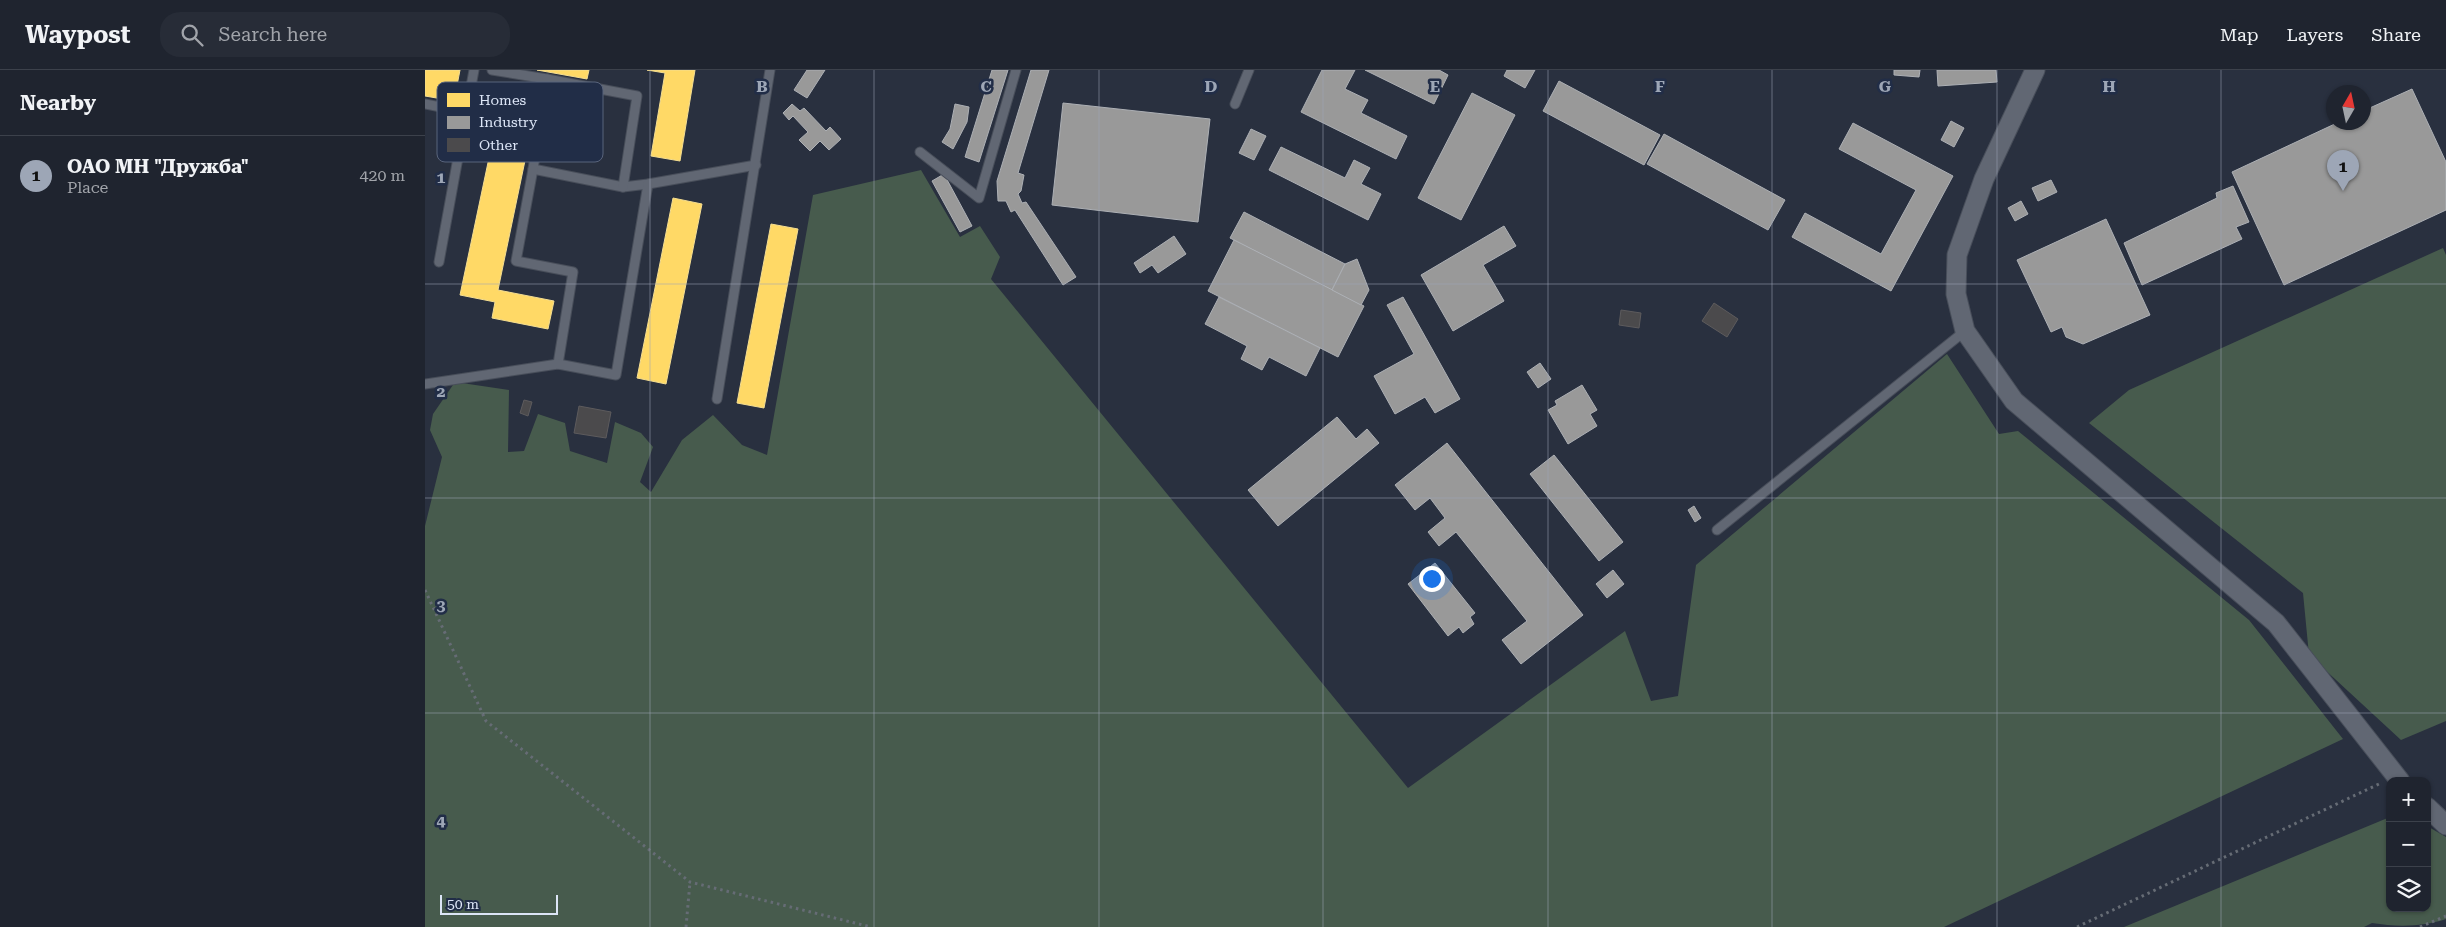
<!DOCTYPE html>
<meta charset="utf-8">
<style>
:root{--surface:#1f242f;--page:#272c37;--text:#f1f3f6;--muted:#a1a4aa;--line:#3c414b;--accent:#9da6b6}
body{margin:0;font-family:"Roboto Serif",serif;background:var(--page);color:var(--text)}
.controls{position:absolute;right:15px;bottom:15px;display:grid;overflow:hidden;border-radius:10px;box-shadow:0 1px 4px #0004}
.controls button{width:45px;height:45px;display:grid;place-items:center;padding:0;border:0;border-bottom:1px solid var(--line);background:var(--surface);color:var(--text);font:25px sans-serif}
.compass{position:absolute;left:1901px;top:15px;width:45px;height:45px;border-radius:50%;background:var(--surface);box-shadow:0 1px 4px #0004;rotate:9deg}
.scale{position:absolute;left:15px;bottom:12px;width:118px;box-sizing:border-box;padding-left:5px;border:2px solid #dce5f6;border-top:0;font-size:14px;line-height:18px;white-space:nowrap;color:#dce5f6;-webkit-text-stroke:4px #212d47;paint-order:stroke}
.you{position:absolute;left:1006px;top:508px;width:18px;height:18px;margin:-12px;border:4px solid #fff;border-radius:50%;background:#1a73e8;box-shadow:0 0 0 8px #1a73e833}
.badge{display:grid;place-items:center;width:32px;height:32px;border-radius:50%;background:var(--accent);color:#111;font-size:16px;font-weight:700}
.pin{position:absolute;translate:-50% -41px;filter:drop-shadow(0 1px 2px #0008)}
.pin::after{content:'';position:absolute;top:26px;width:18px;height:15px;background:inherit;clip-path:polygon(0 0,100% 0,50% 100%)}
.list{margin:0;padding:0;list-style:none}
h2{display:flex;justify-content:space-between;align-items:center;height:65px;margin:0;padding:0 20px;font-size:21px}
h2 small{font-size:16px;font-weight:400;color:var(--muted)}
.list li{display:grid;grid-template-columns:32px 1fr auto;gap:15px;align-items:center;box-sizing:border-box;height:80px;padding:0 20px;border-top:1px solid var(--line)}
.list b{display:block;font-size:19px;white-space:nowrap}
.list p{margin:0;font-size:16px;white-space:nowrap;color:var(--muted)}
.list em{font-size:16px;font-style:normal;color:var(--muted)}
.icon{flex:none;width:28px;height:28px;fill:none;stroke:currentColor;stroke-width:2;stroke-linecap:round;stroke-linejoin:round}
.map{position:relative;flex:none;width:2021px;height:857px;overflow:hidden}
header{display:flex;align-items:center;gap:30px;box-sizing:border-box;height:70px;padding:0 25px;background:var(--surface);border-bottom:1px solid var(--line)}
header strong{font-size:24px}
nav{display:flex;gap:28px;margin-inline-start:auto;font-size:18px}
.search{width:350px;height:45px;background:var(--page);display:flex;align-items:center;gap:12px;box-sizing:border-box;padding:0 18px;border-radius:20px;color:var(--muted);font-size:19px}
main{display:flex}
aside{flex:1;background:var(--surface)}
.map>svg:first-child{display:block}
.forest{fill:#475b4d}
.homes{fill:#ffd966;stroke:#f4dd91}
.industry{fill:#999;stroke:#adb0b5}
.building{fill:#4b4a4c;stroke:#5d5b5d}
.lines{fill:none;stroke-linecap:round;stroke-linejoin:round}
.lane-casing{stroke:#484e5a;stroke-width:11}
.street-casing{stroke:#484e5a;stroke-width:21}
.path{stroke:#666c75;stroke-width:3;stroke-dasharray:2.5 4;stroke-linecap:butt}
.lane{stroke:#616773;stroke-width:9}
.street{stroke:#616773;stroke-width:19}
.grid{fill:none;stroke:#9da6b6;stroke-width:1;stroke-opacity:0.55}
.key{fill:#212d47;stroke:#59647c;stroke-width:1}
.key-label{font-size:14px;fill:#dce5f6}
.grid-label{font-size:16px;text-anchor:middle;font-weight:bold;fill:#9da6b6;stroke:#212d47;stroke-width:5;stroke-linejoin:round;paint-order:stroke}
</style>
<header>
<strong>Waypost</strong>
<div class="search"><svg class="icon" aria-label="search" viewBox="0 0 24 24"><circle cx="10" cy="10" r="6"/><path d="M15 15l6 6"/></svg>Search here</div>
<nav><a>Map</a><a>Layers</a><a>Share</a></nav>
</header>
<main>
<aside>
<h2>Nearby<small></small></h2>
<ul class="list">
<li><span class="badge">1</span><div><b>ОАО МН &quot;Дружба&quot;</b><p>Place</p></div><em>420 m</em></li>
</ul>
</aside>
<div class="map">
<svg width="2021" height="857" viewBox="0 0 2021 857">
<rect width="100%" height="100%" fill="#29303f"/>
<!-- forest -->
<g class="forest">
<path d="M496,100l39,67 20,-11 20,31 -9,22 417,509 217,-157 26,70 27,-5 18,-131 251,-211 52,80 19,-3 231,189 94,119 -399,188h-1519v-401l17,-69 -12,-27 3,-16 22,-32 54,8 -1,62 16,-1 14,-37 27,9 5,28 37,12 8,-41 26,11 12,14 -13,35 11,10 31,-52 31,-25 29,30 25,10 46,-260z"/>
<path d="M2018,178l3,7v466l-45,19 -92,-85 -6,-62 -214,-170 40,-33z"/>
<path d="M1965,747v91h37v-82l19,11v82c-24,8 -49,8 -74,4l-8,4h-240z"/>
</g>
<!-- homes -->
<g class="homes">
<path d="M0,0h35l-6,31 -29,-5z"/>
<path d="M112,0h52l-2,9z"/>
<path d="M222,0h48l-15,91 -29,-5 14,-83z"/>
<path d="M72,50l35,7 -34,163 56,11 -6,28 -56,-11 3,-16 -35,-7z"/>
<path d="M248,128l29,6 -36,180 -29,-6z"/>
<path d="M346,154l27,5 -34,179 -27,-5z"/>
</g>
<!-- industry -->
<g class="industry">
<path d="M382,0h18l-18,28 -13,-8z"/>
<path d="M567,0h16l-29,92 -14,-5z"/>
<path d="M606,0h18l-31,103 6,2 -3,16 -3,3 4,9 4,-1 50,75 -13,8 -48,-75 -4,2 -5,-11h-8l-1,-20z"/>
<path d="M897,0h33l-10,19 23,11 -7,13 46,23 -11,23 -95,-47z"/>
<path d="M940,0h74l9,5 -14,29z"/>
<path d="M1082,0h28l-10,18 -21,-12z"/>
<path d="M1469,0h26l-1,7 -25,-2z"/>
<path d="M1512,0h59l1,12 -59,4z"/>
<path d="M1134,11l101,54 -16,30 -101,-54z"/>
<path d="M1987,19l34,73v48l-162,75 -52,-113 107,-50h24v-11z"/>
<path d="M1047,23l43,22 -54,105 -43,-22z"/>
<path d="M638,33l147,16 -12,103 -146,-17z"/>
<path d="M367,34l8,7 4,-3 22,23 4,-4 11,12 -12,11 -9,-9 -10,10 -11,-11 9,-8 -15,-16 -4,4 -6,-7z"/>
<path d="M530,34l14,3 -2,15 -14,27 -11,-7 8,-13z"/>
<path d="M1526,51l13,7 -10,19 -13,-7z"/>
<path d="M1428,53l100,53 -62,115 -99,-54 13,-24 76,41 35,-64 -77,-41z"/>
<path d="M826,59l15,7 -12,24 -15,-7z"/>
<path d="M1239,64l121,66 -17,30 -121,-66z"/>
<path d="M856,77l64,31 9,-18 16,8 -9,16 20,10 -13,26 -99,-50z"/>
<path d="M519,104l28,52 -12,6 -28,-51z"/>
<path d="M1626,110l6,12 -19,9 -6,-13z"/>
<path d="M1808,116l16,36 -13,5 6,12 -100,46 -18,-42 93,-45 -1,-5z"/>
<path d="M1596,131l7,13 -13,7 -7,-13z"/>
<path d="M819,142l101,52 -13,26 -102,-52z"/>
<path d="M1681,149l44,96 -67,29 -17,-7 -4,-10 -11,5 -34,-72z"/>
<path d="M1079,156l12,20 -33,19 21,36 -51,30 -32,-56z"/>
<path d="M749,166l12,18 -28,19 -6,-8 -12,8 -6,-10z"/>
<path d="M809,170l130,66 -26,51 -130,-66z"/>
<path d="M932,189l12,31 -8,15 -29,-15 13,-26z"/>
<path d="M794,227l101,51 -14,28 -37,-19 -7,13 -21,-11 6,-13 -42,-22z"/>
<path d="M978,227l57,102 -25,14 -10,-16 -30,17 -21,-38 40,-22 -27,-49z"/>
<path d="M1115,293l11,16 -13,9 -11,-16z"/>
<path d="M1157,315l15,25 -7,4 7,12 -29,18 -20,-34 9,-5 -2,-4z"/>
<path d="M912,347l19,22 11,-10 12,14 -101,83 -30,-36z"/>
<path d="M1022,373l136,172 -62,49 -19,-24 25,-19 -71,-89 -17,14 -11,-14 17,-14 -15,-20 -15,12 -20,-25z"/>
<path d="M1129,385l69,87 -24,19 -69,-87z"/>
<path d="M1269,436l7,12 -6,4 -7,-12z"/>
<path d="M1010,493l40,50 -5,4 4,7 -11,9 -4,-6 -11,9 -40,-52z"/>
<path d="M1188,500l11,14 -17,14 -11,-14z"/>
</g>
<!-- building -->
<g class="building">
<path d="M1289,233l24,16 -11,18 -25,-16z"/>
<path d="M1196,240l20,3 -2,15 -20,-3z"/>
<path d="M99,330l8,2 -4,14 -8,-3z"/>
<path d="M154,336l32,6 -5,26 -32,-5z"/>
</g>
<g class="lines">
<!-- lane casing -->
<g class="lane-casing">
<g id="lane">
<path d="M67,0l55,9 -14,90 90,18 25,-3 108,-19"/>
<path d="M122,9l90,17 -14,91"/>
<path d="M0,34l41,8"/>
<path d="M810,34l14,-34"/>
<path d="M495,82l59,46 37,-128"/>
<path d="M108,99l-17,92 57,11 -15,92"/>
<path d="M14,192l35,-192"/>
<path d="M0,314l133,-20 58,11 32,-191"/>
<path d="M292,329l53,-329"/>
<path d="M1292,460l248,-199"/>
</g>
</g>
<!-- street casing -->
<g class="street-casing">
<g id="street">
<path d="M1610,0l-51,109 -27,76 -1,39 9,37 49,70 262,222 124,158"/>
<path d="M2002,737l19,18"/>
</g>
</g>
<!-- path -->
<g class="path">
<path d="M0,520l61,131 204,161 181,45"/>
<path d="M261,857l4,-45"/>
<path d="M1652,857l304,-144"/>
<path d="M1995,857l26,-11"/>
</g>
<!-- lane -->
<use href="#lane" class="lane"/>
<!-- street -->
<use href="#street" class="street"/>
</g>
<!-- grid -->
<path class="grid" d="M225,0v857M449,0v857M674,0v857M898,0v857M1123,0v857M1347,0v857M1572,0v857M1796,0v857M0,214h2021M0,428h2021M0,643h2021"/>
<!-- legend -->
<rect x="12" y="12" width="166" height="80" rx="8" class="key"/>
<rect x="22" y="23" width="23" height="14" fill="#ffd966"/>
<rect x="22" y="46" width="23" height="13" fill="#999"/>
<rect x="22" y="68" width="23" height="14" fill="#4b4a4c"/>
<g class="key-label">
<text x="54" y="35">Homes</text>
<text x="54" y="57">Industry</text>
<text x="54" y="80">Other</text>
</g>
<g class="grid-label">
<text x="337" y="22">B</text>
<text x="561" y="22">C</text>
<text x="786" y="22">D</text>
<text x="1010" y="22">E</text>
<text x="1235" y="22">F</text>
<text x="1460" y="22">G</text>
<text x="1684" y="22">H</text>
<text x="16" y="113">1</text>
<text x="16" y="327">2</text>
<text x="16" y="541">3</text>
<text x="16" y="756">4</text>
</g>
</svg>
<div class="controls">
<button>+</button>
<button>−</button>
<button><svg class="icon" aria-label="layers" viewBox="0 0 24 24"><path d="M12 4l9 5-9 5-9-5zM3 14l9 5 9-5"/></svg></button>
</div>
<svg class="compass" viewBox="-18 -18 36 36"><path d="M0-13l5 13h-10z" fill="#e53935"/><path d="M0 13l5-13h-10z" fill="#a1a4aa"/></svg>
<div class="scale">50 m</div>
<div class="you"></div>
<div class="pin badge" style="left:1918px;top:121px">1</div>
</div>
</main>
